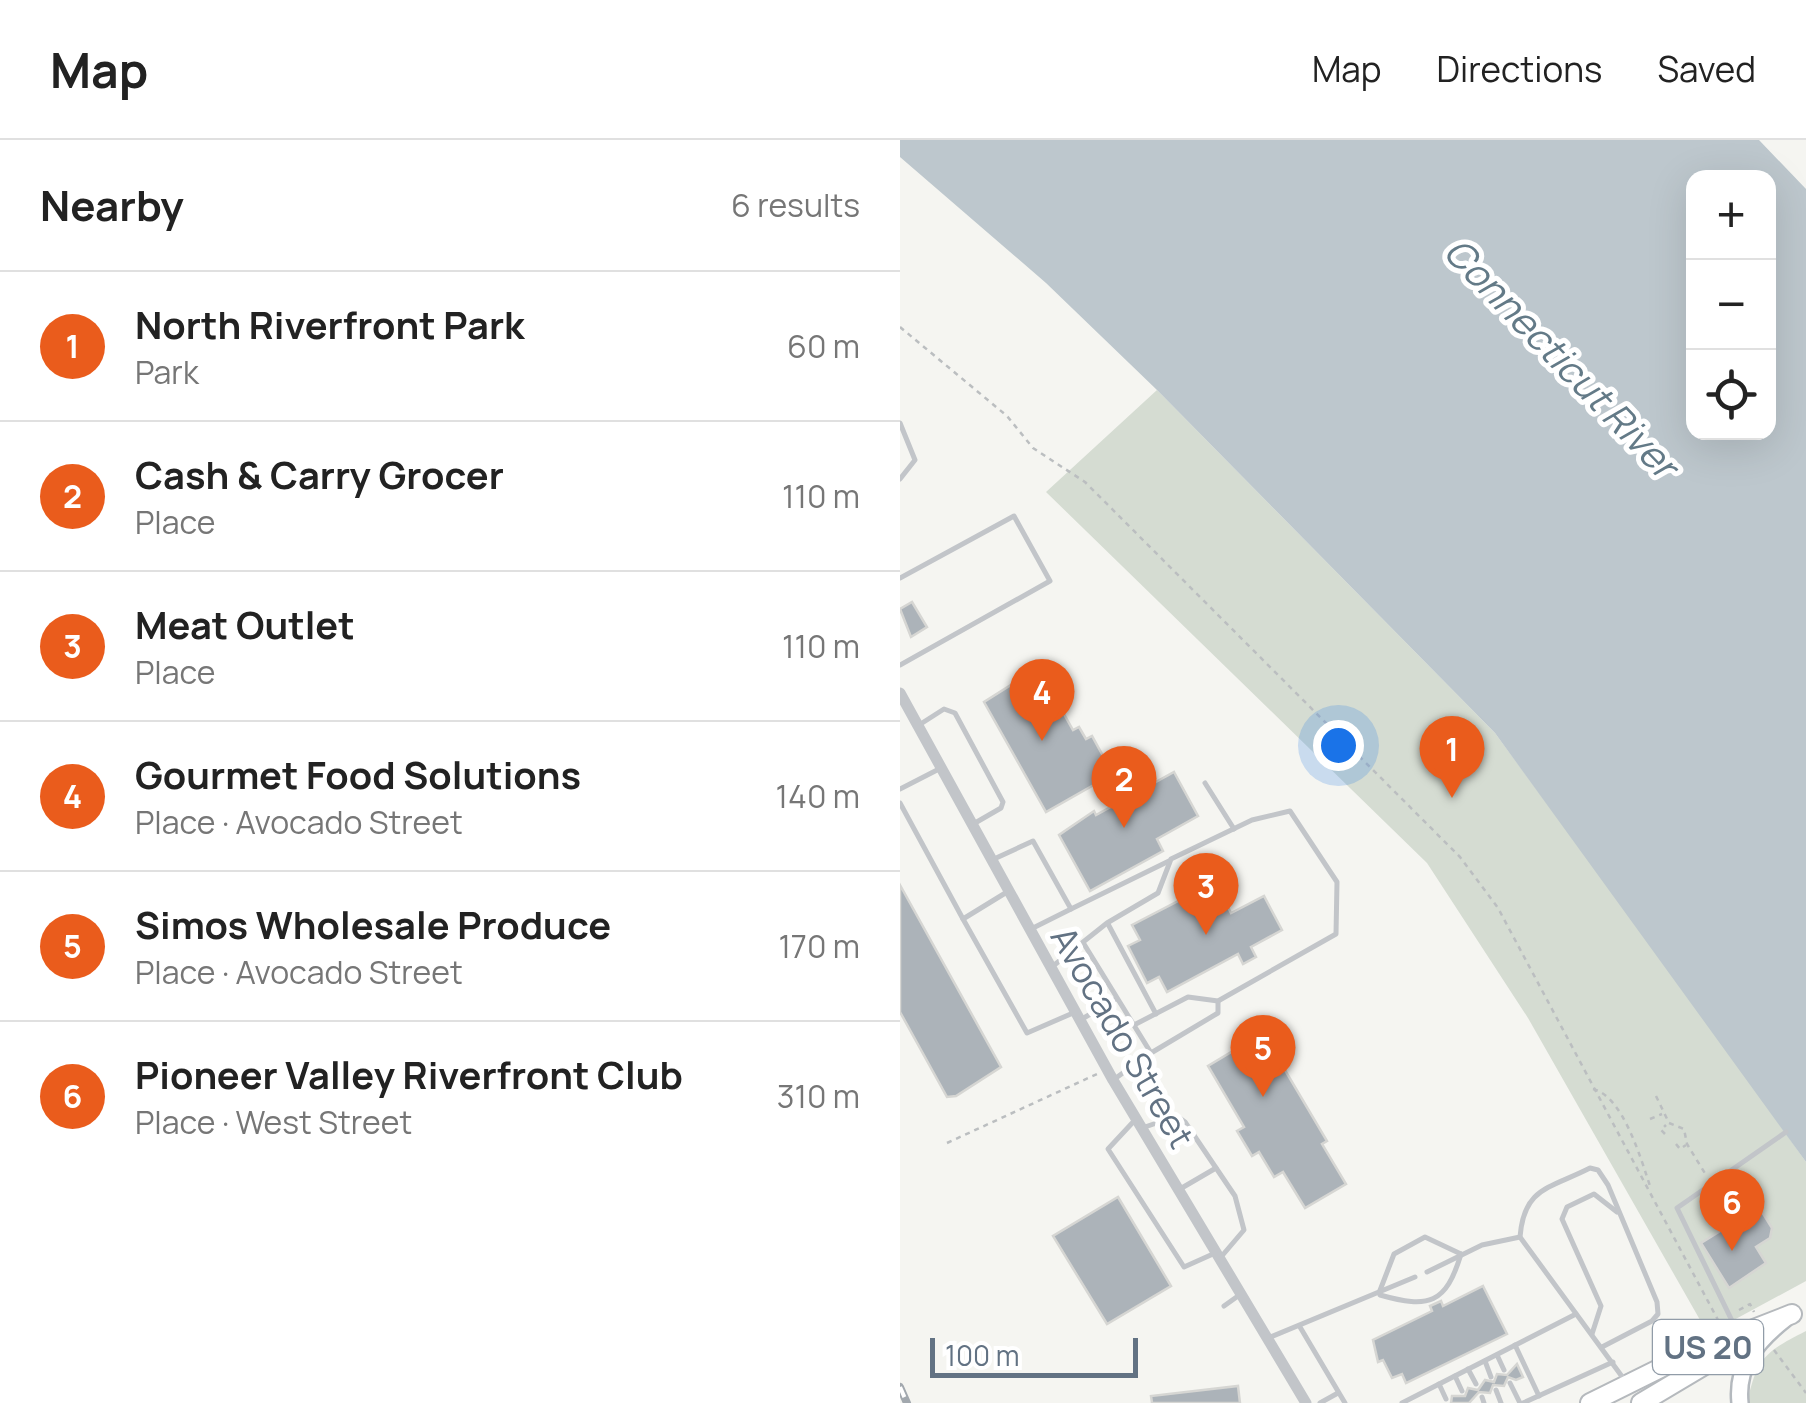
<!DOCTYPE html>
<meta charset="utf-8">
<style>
:root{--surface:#fff;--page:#f6f6f6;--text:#222;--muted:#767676;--line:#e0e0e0;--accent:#ea5c1c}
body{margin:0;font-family:Manrope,sans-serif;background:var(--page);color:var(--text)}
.controls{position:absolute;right:30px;top:30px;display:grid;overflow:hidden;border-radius:20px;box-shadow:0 10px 40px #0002}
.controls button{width:90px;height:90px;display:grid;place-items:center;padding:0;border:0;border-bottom:2px solid var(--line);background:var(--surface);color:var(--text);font:50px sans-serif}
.scale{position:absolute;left:30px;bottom:25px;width:208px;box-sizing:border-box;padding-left:10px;border:5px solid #627283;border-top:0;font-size:28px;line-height:35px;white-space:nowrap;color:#627283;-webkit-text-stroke:8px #fff;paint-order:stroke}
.you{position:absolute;left:438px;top:605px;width:35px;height:35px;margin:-25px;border:8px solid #fff;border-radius:50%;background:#1a73e8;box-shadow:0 0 0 15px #1a73e833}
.badge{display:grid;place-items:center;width:65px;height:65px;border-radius:50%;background:var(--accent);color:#fff;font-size:32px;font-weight:700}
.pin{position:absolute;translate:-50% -82px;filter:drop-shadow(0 2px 5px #0008)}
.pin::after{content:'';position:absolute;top:52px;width:35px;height:30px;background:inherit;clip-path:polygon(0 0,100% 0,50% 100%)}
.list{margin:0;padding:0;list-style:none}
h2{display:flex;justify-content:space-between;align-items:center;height:130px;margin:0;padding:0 40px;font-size:42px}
h2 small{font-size:32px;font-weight:400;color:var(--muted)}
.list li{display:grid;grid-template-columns:65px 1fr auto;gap:30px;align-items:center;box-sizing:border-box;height:150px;padding:0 40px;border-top:2px solid var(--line)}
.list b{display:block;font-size:38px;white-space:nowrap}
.list p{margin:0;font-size:32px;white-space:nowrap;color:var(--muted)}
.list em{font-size:32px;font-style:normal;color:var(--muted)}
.icon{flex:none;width:55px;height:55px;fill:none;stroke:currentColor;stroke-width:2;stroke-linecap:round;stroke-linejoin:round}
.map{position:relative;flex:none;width:906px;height:1263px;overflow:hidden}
header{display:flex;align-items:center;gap:60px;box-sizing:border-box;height:140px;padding:0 50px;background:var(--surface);border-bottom:2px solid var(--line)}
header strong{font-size:48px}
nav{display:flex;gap:55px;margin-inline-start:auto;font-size:35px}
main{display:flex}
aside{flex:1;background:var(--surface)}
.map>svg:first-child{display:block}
.green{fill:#d5dcd2}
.water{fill:#bdc7cd;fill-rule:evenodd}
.building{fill:#acb3b9;stroke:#d6d6d3;stroke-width:2.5}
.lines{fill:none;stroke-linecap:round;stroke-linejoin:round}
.secondary-casing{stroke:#b4b9be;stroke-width:20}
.primary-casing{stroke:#b5b9bd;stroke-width:22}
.path{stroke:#bbbec0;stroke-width:2.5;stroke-dasharray:5 5;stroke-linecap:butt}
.lane{stroke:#c2c5c9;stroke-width:5}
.street{stroke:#c2c5c9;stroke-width:11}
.secondary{stroke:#fff;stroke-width:15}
.primary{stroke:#fff;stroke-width:18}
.rail-casing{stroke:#a2a8ae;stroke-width:8}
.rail{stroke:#fff;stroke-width:4;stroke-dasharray:11;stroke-linecap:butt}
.labels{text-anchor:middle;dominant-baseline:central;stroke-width:10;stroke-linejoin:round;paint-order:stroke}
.shield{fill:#fff;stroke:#919ca8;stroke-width:2.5}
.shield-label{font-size:32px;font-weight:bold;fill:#627283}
.street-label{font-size:35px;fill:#627283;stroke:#fff}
.water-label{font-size:38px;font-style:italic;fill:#637a87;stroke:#fff}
</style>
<header>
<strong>Map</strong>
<nav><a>Map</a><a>Directions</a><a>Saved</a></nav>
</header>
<main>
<aside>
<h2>Nearby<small>6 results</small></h2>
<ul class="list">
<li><span class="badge">1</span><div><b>North Riverfront Park</b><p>Park</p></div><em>60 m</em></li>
<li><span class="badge">2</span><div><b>Cash &amp; Carry Grocer</b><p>Place</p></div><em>110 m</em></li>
<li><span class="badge">3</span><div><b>Meat Outlet</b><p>Place</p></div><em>110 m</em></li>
<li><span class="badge">4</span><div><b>Gourmet Food Solutions</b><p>Place · Avocado Street</p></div><em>140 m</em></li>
<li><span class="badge">5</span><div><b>Simos Wholesale Produce</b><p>Place · Avocado Street</p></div><em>170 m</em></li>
<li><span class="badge">6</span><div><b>Pioneer Valley Riverfront Club</b><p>Place · West Street</p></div><em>310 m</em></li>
</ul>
</aside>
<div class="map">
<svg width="906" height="1263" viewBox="0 0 906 1263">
<rect width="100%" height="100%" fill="#f5f5f1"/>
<!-- green -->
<g class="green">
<path d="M257,250l338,343 190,258 121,171v119l-98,53 -180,-316 -101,-155 -381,-371z"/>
<path d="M906,1191v72h-59c10,-46 18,-51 59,-72z"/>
</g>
<!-- water -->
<path class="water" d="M0,0h859l47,49v973l-311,-429 -338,-343 -111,-107 -146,-126zM794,38h74v254h-74z"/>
<!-- building -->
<g class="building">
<path d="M12,462l15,25 -16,10 -11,-28z"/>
<path d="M138,528l35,62 6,-3 7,12 6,-3 21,38 -67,38 -62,-110z"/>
<path d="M274,632l24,44 -41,23 6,12 -73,40 -31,-56 35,-24 2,4z"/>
<path d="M315,742l16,31 33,-17 18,34 -31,17 5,10 -13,7 -5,-10 -71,38 -8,-15 -12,6 -19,-37 12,-6 -8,-15z"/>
<path d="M0,745l101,182 -45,29 -9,1 -47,-85z"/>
<path d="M363,893l64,108 -5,3 24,40 -41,24 -22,-36 -9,5 -15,-25 -7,4 -15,-25 7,-4 -36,-61z"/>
<path d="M218,1057l53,89 -64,38 -54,-88z"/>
<path d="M859,1067l13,21 -2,10 -14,9 10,16 -37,25 -28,-45z"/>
<path d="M583,1146l24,48 -101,49 -4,-9 -10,4 -9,-18 -5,2 -5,-22 59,-29 -2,-5 11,-5 2,5z"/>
<path d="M617,1224l6,13 -7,3 -8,-3 -4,9 -11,-1 -3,8 -11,-1 -10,11h-18l1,-7h13l3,-8 10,2 7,-10 9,2 3,-8 10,1z"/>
<path d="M338,1246l2,17h-88l-1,-7z"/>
</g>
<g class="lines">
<!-- secondary casing -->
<g class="secondary-casing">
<path id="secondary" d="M840,1263c-4,-38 17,-62 45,-84"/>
</g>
<!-- primary casing -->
<g class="primary-casing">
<g id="primary">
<path d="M690,1263l97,-48 105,-41"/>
<path d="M741,1263l99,-59"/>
</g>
</g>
<!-- path -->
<g class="path">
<path d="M0,187l107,89 26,32 52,34 375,375 38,51 220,412"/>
<path d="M693,949c30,7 48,70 57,97l-3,2"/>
<path d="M756,956l13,27 15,6 3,15 19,31"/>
<path d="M750,979l12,-5"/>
<path d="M765,994l-4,-4 5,-5"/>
<path d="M47,1003l150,-69"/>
<path d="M776,1004l4,5 6,-4"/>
<path d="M839,1170l11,-6 4,8"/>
<path d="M874,1210l32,43"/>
</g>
<!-- lane -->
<g class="lane">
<path d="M0,283l15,37 -15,19"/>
<path d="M0,438l114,-62 36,65 -150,84"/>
<path d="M19,585l25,-16 11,4 48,89 -2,6 -26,15"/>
<path d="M305,643l29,46"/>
<path d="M0,649l41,-21"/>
<path d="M0,663l63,116"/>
<path d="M94,719l39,-18 38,68 -38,19"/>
<path d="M107,752l-44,27 64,114 46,-20"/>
<path d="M171,769l98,-48"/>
<path d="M208,784l48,90"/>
<path d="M184,804l67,109 67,-40v-11"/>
<path d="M153,826l54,-43 51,-30 13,-34 81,-39 38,-9 47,71 -1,52 -118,67 -30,-4 -54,28"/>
<path d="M182,879l34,-20"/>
<path d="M213,940l38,-27"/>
<path d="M235,980l-27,29 76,118 29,-13"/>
<path d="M242,988l35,-12 8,6 50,74 9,34 -23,27"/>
<path d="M280,1049l36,-21"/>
<path d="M527,1132l55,-27 38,-8"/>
<path d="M479,1153l15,-39 31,-17 36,17"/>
<path d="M480,1155c49,14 66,9 81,-41"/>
<path d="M324,1166l14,-10"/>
<path d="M400,1187l45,76"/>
<path d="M838,1193l-61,-125 109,-76"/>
<path d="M692,1194l9,-28 -39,-87 5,-12 27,-13 23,18"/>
<path d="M368,1198l147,-61"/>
<path d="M615,1205l24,51"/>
<path d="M702,1207l50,-26 6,-7 -1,-12 -49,-117 -10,-15 -8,-2c-41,21 -66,19 -70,69l106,145"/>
<path d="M597,1215l7,15"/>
<path d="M585,1221l6,16"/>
<path d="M568,1229l8,15"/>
<path d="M555,1236l7,15"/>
<path d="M610,1243l10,20"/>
<path d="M539,1244l7,15"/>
<path d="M596,1250l5,13"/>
<path d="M582,1257l2,6"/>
<path d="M420,1263l18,-10"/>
<path d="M502,1263l174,-89"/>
<path d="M623,1263l90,-41"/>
</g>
<!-- street -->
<path class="street" d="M0,553l213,387 193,323"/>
<!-- secondary -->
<use href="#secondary" class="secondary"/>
<!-- primary -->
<use href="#primary" class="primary"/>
<!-- rail casing -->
<g class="rail-casing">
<path id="rail" d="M0,1247l7,16"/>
</g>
<!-- rail -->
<use href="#rail" class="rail"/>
</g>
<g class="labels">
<!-- shield labels -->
<rect class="shield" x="753" y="1180" width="110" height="54" rx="8"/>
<g class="shield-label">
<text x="808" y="1207">US 20</text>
</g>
<!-- street labels -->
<g class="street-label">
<text transform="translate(223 897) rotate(60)">Avocado Street</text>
</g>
<!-- water labels -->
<g class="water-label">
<text transform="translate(662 217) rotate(46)">Connecticut River</text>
</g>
</g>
</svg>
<div class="controls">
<button>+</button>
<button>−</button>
<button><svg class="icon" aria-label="locate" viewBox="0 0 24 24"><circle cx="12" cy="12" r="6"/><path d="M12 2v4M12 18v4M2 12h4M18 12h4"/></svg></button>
</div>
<div class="scale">100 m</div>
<div class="you"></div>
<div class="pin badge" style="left:552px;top:658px">1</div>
<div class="pin badge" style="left:224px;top:688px">2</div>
<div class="pin badge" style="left:306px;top:795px">3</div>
<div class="pin badge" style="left:142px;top:601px">4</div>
<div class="pin badge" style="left:363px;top:957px">5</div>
<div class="pin badge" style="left:832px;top:1111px">6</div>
</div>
</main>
